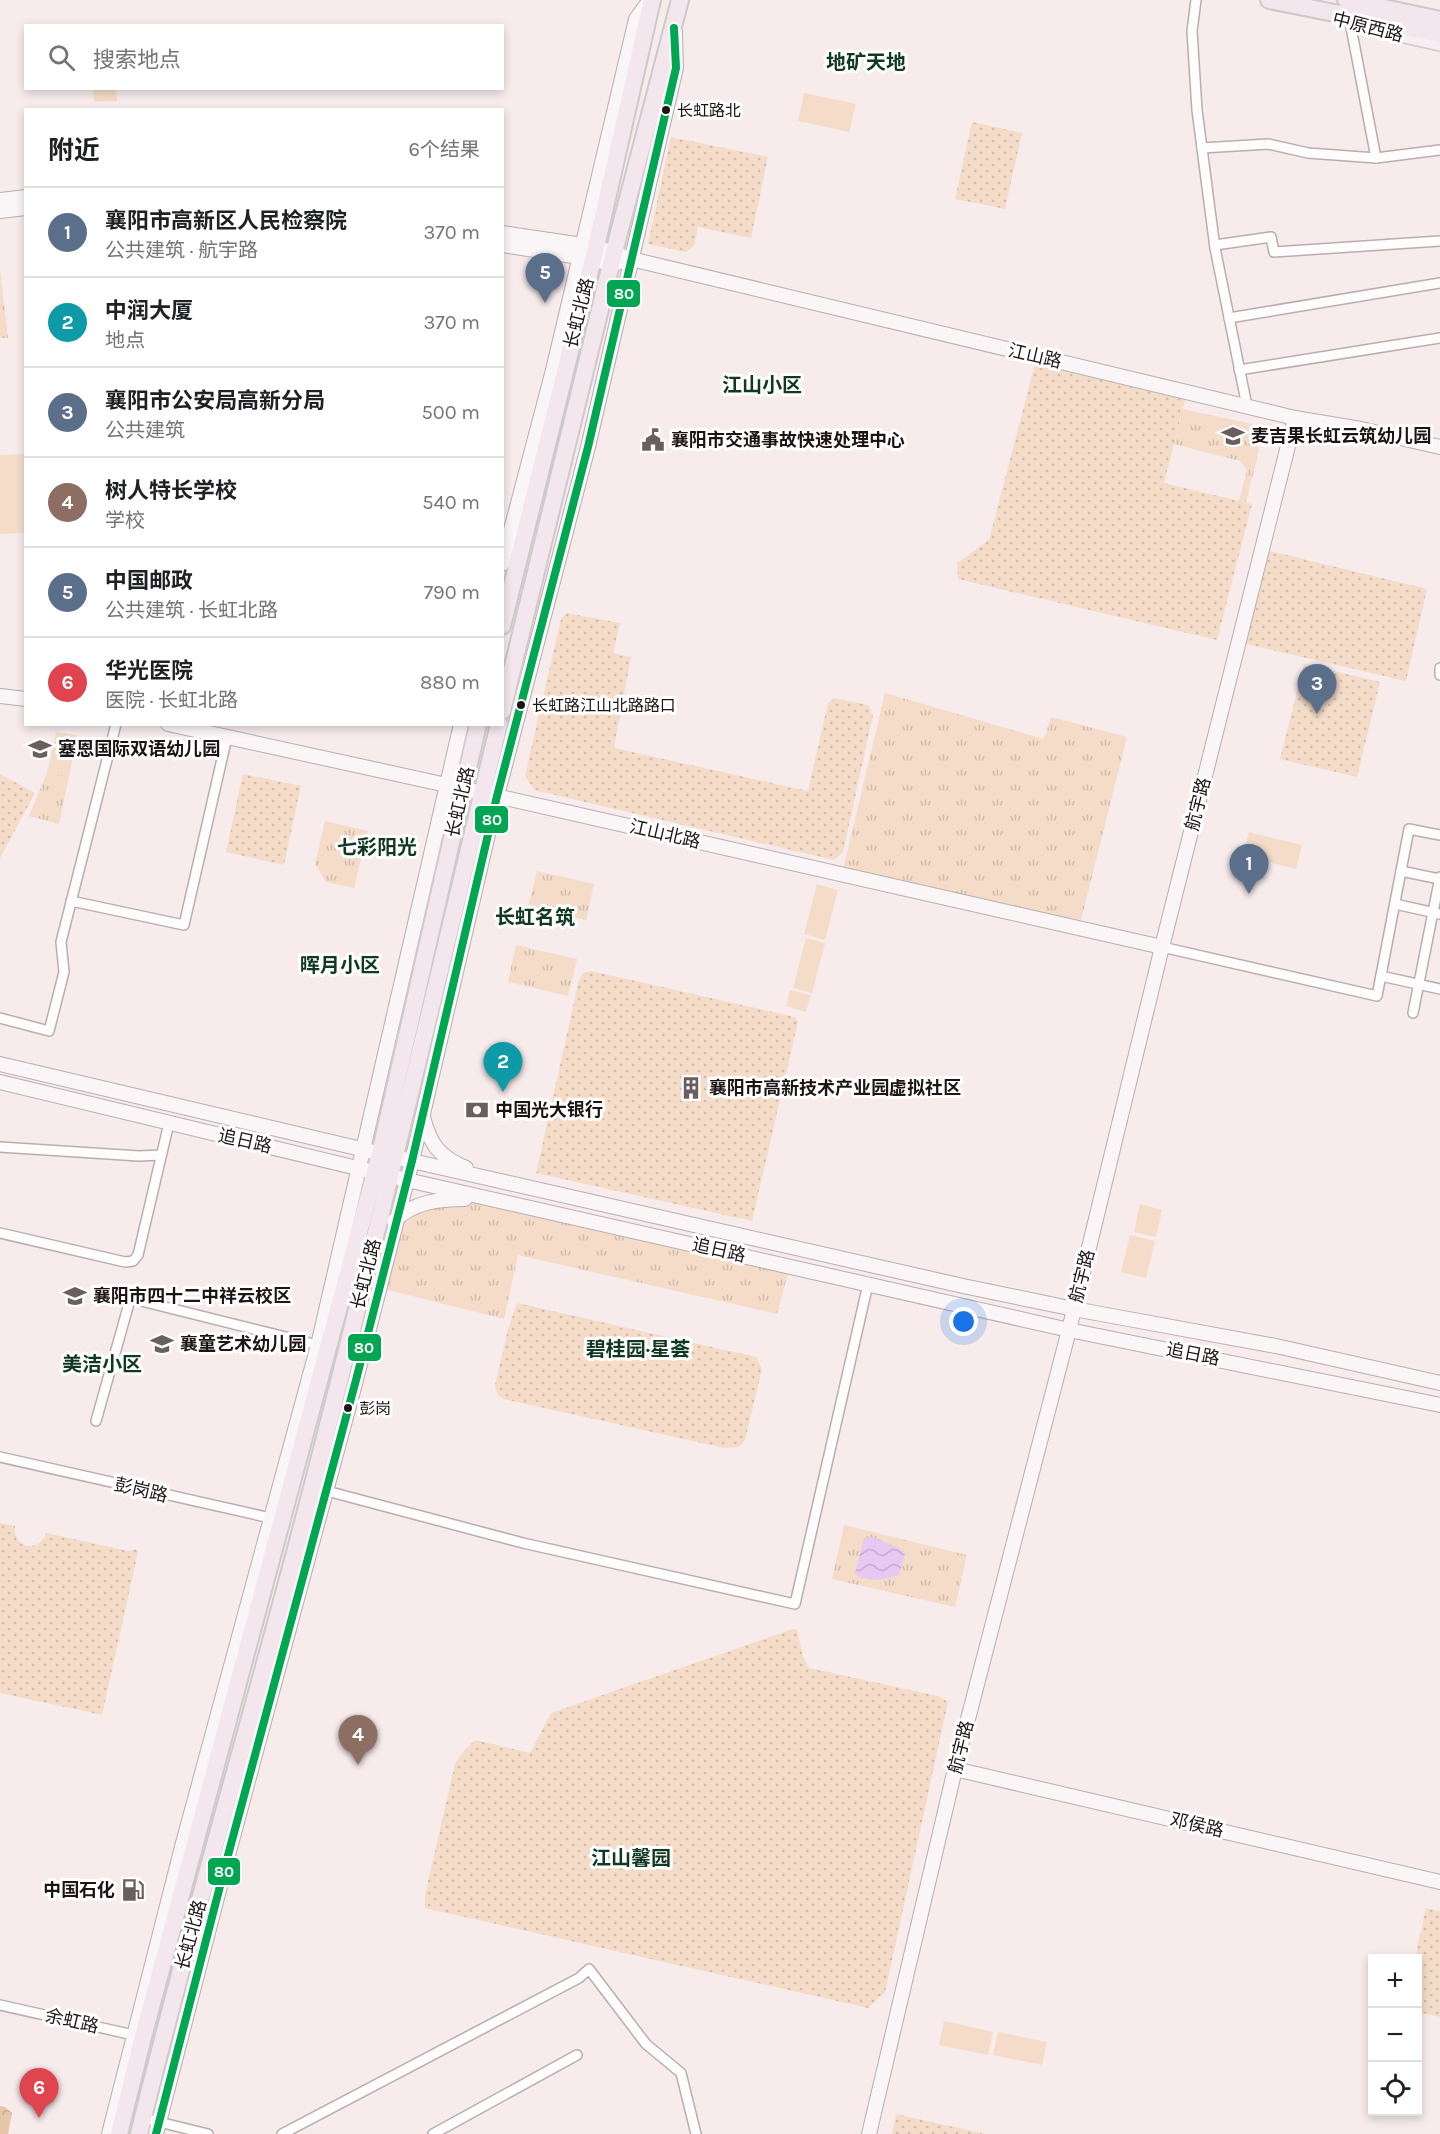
<!DOCTYPE html>
<html lang="zh">
<meta charset="utf-8">
<style>
:root{--surface:#fff;--page:#f2f2f2;--text:#202124;--muted:#757577;--line:#e0e0e0;--accent:#d93025}
body{margin:0;font-family:Karla,"Noto Sans SC",sans-serif;background:var(--page);color:var(--text)}
.controls{position:absolute;right:18px;bottom:18px;display:grid;overflow:hidden;border-radius:0px;box-shadow:0 3px 9px #0003}
.controls button{width:54px;height:54px;display:grid;place-items:center;padding:0;border:0;border-bottom:2px solid var(--line);background:var(--surface);color:var(--text);font:30px sans-serif}
.you{position:absolute;left:964px;top:1322px;width:21px;height:21px;margin:-15px;border:4px solid #fff;border-radius:50%;background:#1a73e8;box-shadow:0 0 0 9px #1a73e833}
.badge{display:grid;place-items:center;width:39px;height:39px;border-radius:50%;background:var(--accent);color:#fff;font-size:20px;font-weight:700}
.pin{position:absolute;translate:-50% -50px;filter:drop-shadow(0 2px 3px #0008)}
.pin::after{content:'';position:absolute;top:32px;width:21px;height:18px;background:inherit;clip-path:polygon(0 0,100% 0,50% 100%)}
.list{margin:0;padding:0;list-style:none}
h2{display:flex;justify-content:space-between;align-items:center;height:78px;margin:0;padding:0 24px;font-size:26px}
h2 small{font-size:20px;font-weight:400;color:var(--muted)}
.list li{display:grid;grid-template-columns:39px 1fr auto;gap:18px;align-items:center;box-sizing:border-box;height:90px;padding:0 24px;border-top:2px solid var(--line)}
.list b{display:block;font-size:22px;white-space:nowrap}
.list p{margin:0;font-size:20px;white-space:nowrap;color:var(--muted)}
.list em{font-size:20px;font-style:normal;color:var(--muted)}
.icon{flex:none;width:33px;height:33px;fill:none;stroke:currentColor;stroke-width:2;stroke-linecap:round;stroke-linejoin:round}
.map{position:relative;flex:none;width:1440px;height:2134px;overflow:hidden}
.search{position:absolute;background:var(--surface);box-shadow:0 3px 9px #0003;left:24px;top:24px;width:480px;height:66px;display:flex;align-items:center;gap:15px;box-sizing:border-box;padding:0 21px;border-radius:0px;color:var(--muted);font-size:22px}
.panel{position:absolute;background:var(--surface);box-shadow:0 3px 9px #0003;left:24px;top:108px;width:480px;height:618px;border-radius:0px}
.map>svg:first-child{display:block}
.grass{fill:url(#grass-dots)}
.forest{fill:url(#forest-crowns)}
.park{fill:url(#park-tufts)}
.garden{fill:#f4dcc9}
.water{fill:url(#water-waves)}
.lines{fill:none;stroke-linecap:round;stroke-linejoin:round}
.street-casing{stroke:#b8aeb0;stroke-width:12}
.secondary-casing{stroke:#b8aeb0;stroke-width:16}
.primary-casing{stroke:#cfc9c9;stroke-width:18}
.highway-casing{stroke:#cfc9c9;stroke-width:20}
.street{stroke:#fefcfc;stroke-width:9}
.secondary{stroke:#faf5f7;stroke-width:14}
.primary{stroke:#f7eef3;stroke-width:15}
.highway{stroke:#f3e6ed;stroke-width:16}
.bus-1-casing{stroke:#fff;stroke-width:12}
.bus-1{stroke:#00a651;stroke-width:8}
.bus-dot{fill:#1d1415;stroke:#fff;stroke-width:2}
.labels{text-anchor:middle;dominant-baseline:central;stroke-width:6;stroke-linejoin:round;paint-order:stroke}
.bus-label{font-size:16px;fill:#1d1415;stroke:#fff;text-anchor:start}
.street-label{font-size:18px;fill:#1d1415;stroke:#fff}
.poi-label{font-size:18px;font-weight:bold;fill:#1d1415;stroke:#fff;text-anchor:start}
.neighbourhood-label{font-size:20px;font-weight:bold;fill:#113821;stroke:#fff}
.line-badge{stroke:#fff;stroke-width:2}
.badge-label{font-size:16px;text-anchor:middle;font-weight:bold;fill:#fff}
</style>
<div class="map">
<svg width="1440" height="2134" viewBox="0 0 1440 2134">
<defs>
<pattern id="grass-dots" width="8" height="8" patternUnits="userSpaceOnUse" patternTransform="scale(1.5)"><rect width="8" height="8" fill="#f4dcc9"/><path d="M2 2h.1M6 6h.1" fill="none" stroke="#d1bcac" stroke-width="1.8" stroke-linecap="round"/></pattern>
<pattern id="forest-crowns" width="20" height="18" patternUnits="userSpaceOnUse" patternTransform="scale(1.5)"><rect width="20" height="18" fill="#e8c7a8"/><path d="M2 6a3 3 0 1 1 6 0M12 15a3 3 0 1 1 6 0" fill="none" stroke="#c7aa90"/></pattern>
<pattern id="park-tufts" width="24" height="20" patternUnits="userSpaceOnUse" patternTransform="scale(1.5)"><rect width="24" height="20" fill="#f4dcc9"/><path d="M3 7l-1-3M5 7V3M7 7l1-3M15 17l-1-3M17 17v-4M19 17l1-3" fill="none" stroke="#d1bcac"/></pattern>
<pattern id="water-waves" width="16" height="10" patternUnits="userSpaceOnUse" patternTransform="scale(1.5)"><rect width="16" height="10" fill="#e8c7f2"/><path d="M0 5q4-4 8 0t8 0" fill="none" stroke="#c7aacf"/></pattern>
</defs>
<rect width="100%" height="100%" fill="#f7ebec"/>
<!-- grass -->
<g class="grass">
<path d="M972,122l50,11 -17,76 -50,-10z"/>
<path d="M671,137l97,20 -17,81 -53,-11 -4,19 -8,6 -38,-8z"/>
<path d="M1035,364l150,36 -21,83 88,21 -35,136 -259,-61 -1,-16 32,-23z"/>
<path d="M1262,549l165,40 -21,92 -168,-39z"/>
<path d="M567,613l53,10 -7,30 18,4 -17,91 194,43 20,-88 6,-5 34,7 5,10 -30,137 -9,8 -300,-70 -9,-15 36,-156z"/>
<path d="M1304,664l76,18 -23,95 -77,-18z"/>
<path d="M0,774l35,19 -35,65z"/>
<path d="M243,774l58,12 -17,79 -58,-13z"/>
<path d="M591,971l204,46 3,5 -46,199 -216,-48 43,-193 4,-7z"/>
<path d="M517,1303l239,54 6,12 -17,71 -6,7 -15,1 -221,-49 -6,-5 -2,-9 13,-56z"/>
<path d="M0,1523l15,3c-3,22 24,28 31,7l82,18 8,-2 2,3 -36,163 -102,-22z"/>
<path d="M793,1629l4,1 6,27 6,11 129,28 10,6 -63,290 -17,16 -443,-100v-13l30,-131 8,-12 12,-12 55,13 21,-40z"/>
<path d="M1426,1908l14,3v106l-22,-5v-54h-3z"/>
<path d="M896,2114l89,20h-93z"/>
</g>
<!-- forest -->
<path class="forest" d="M0,2106l5,1 7,6 -4,21h-8z"/>
<!-- park -->
<g class="park">
<path d="M0,270l8,68h-8z"/>
<path d="M1183,409l69,15 7,27 -13,51 -7,-1 8,-31 -7,-9 -66,-17z"/>
<path d="M885,693l159,46 7,-22 76,20 -48,191 -237,-54z"/>
<path d="M47,773l22,3 -10,48 -30,-8z"/>
<path d="M325,821l43,10 -14,57 -28,-6 -11,-18z"/>
<path d="M537,871l57,13 -8,36 -58,-13z"/>
<path d="M516,945l61,14 -9,37 -60,-14z"/>
<path d="M492,1199l298,67 -13,48 -259,-59 -14,64 -124,-31 17,-71 19,-11z"/>
<path d="M844,1525l123,30 -12,52 -123,-28z"/>
</g>
<!-- garden -->
<g class="garden">
<path d="M93,89h23l1,12 -23,1z"/>
<path d="M804,93l52,11 -7,28 -51,-11z"/>
<path d="M25,454v79l-25,1v-79z"/>
<path d="M56,732l21,3 -8,41 -22,-3z"/>
<path d="M1249,832l53,13 -6,24 -53,-13z"/>
<path d="M817,884l21,6 -13,50 -21,-6z"/>
<path d="M806,938l19,5 -13,50 -19,-5z"/>
<path d="M790,990l21,5 -5,17 -20,-6z"/>
<path d="M1140,1204l22,6 -6,27 -22,-5z"/>
<path d="M1130,1235l25,6 -9,37 -25,-6z"/>
<path d="M944,2021l49,11 -5,23 -49,-10z"/>
<path d="M998,2032l49,10 -5,23 -49,-10z"/>
</g>
<!-- water -->
<path class="water" d="M872,1537l27,11 6,5 -6,22 -20,5 -19,-2 -5,-5 9,-35z"/>
<g class="lines">
<!-- street casing -->
<g class="street-casing">
<g id="street">
<path d="M1196,0l-4,31 5,79 18,138 32,158"/>
<path d="M1350,22l26,136 64,-8"/>
<path d="M1202,148l66,-4 40,9 68,5"/>
<path d="M1215,245l56,-8 3,15 166,-11"/>
<path d="M1229,318l211,-35"/>
<path d="M1239,370l201,-32"/>
<path d="M1440,668v7"/>
<path d="M1401,871l39,8"/>
<path d="M71,901l113,24 43,-188"/>
<path d="M1395,904l45,10"/>
<path d="M1162,947l215,49 32,-167 31,6"/>
<path d="M1381,976l59,13"/>
<path d="M1413,1013l27,-136"/>
<path d="M0,1018l49,13 15,-59 -3,-30 55,-218"/>
<path d="M0,1147l139,9 22,-1"/>
<path d="M0,1233l125,29 8,-1 5,-6 31,-132"/>
<path d="M96,1421l34,-121 3,-1 185,46"/>
<path d="M0,1457l275,62"/>
<path d="M323,1490l200,53 272,61 73,-320"/>
<path d="M0,2005l138,31"/>
<path d="M143,2118l65,16"/>
<path d="M282,2134l297,-156 10,-9 57,75 35,29 15,61"/>
<path d="M433,2134l144,-79"/>
</g>
</g>
<!-- secondary casing -->
<g class="secondary-casing">
<g id="secondary">
<path d="M0,200l26,-3"/>
<path d="M0,211l26,-3"/>
<path d="M502,233l94,14 35,12 664,159 66,11 79,18"/>
<path d="M502,245l90,14 20,5 8,-2"/>
<path d="M502,564l51,-194 83,-351 14,-19"/>
<path d="M0,696l26,3"/>
<path d="M168,724l315,69 679,154"/>
<path d="M0,1064l412,97 551,125 111,23 202,37 164,37"/>
<path d="M0,1082l407,98 662,150 371,75"/>
<path d="M423,1117c7,27 16,40 43,51"/>
<path d="M394,1221c19,-19 45,-22 71,-22"/>
<path d="M955,1769l485,113"/>
<path d="M109,2134l74,-291 135,-498 143,-621"/>
<path d="M156,2134l71,-275 129,-479 56,-219 85,-365 91,-349 88,-379 -1,-36"/>
<path d="M869,2134l86,-365 114,-439 93,-383 133,-529"/>
</g>
</g>
<!-- primary casing -->
<g class="primary-casing">
<path id="primary" d="M1369,27l71,16"/>
</g>
<!-- highway casing -->
<g class="highway-casing">
<g id="highway">
<path d="M1269,0l171,34"/>
<path d="M1346,0l94,20"/>
<path d="M502,626l94,-379 56,-247"/>
<path d="M502,711l112,-459 66,-252"/>
<path d="M119,2134l24,-97 237,-883 98,-430"/>
<path d="M139,2134c53,-218 118,-433 174,-650 65,-252 125,-506 186,-760"/>
</g>
</g>
<!-- street -->
<use href="#street" class="street"/>
<!-- secondary -->
<use href="#secondary" class="secondary"/>
<!-- primary -->
<use href="#primary" class="primary"/>
<!-- highway -->
<use href="#highway" class="highway"/>
<!-- bus-1 casing -->
<g class="bus-1-casing">
<path id="bus-1" d="M156,2134l71,-275 129,-479 56,-219 85,-365 91,-349 88,-379 -2,-40"/>
</g>
<!-- bus-1 -->
<use href="#bus-1" class="bus-1"/>
</g>
<!-- icons -->
<defs>
<g id="school-bare" transform="scale(1.8)"><path d="M0-5L7-2L0 1L-7-2ZM-4 1L0 2.5L4 1V4Q0 6-4 4Z" fill="#695f60" stroke="#fff" stroke-width="2.5" paint-order="stroke"/></g>
<g id="civic-bare" transform="scale(1.8)"><path d="M-.6-6.5H3V-4.5H.6V-3L4-1V1h2V6H-6V1h2V-1L-.6-3ZM-1.2 2.5V6h2.4V2.5Z" fill="#695f60" stroke="#fff" stroke-width="2.5" paint-order="stroke"/></g>
<g id="building-bare" transform="scale(1.8)"><path d="M-4-6H4V6H1V3H-1V6H-4ZM-2.5-4.3h1.7v1.8h-1.7ZM.8-4.3h1.7v1.8H.8ZM-2.5-1h1.7V.8h-1.7ZM.8-1h1.7V.8H.8Z" fill="#695f60" stroke="#fff" stroke-width="2.5" paint-order="stroke"/></g>
<g id="bank-bare" transform="scale(1.8)"><path d="M-6-4H6V4H-6ZM0-2.3a2.3 2.3 0 1 0 0 4.6a2.3 2.3 0 1 0 0-4.6Z" fill="#695f60" stroke="#fff" stroke-width="2.5" paint-order="stroke"/></g>
<g id="fuel-bare" transform="scale(1.8)"><path d="M-5.5-6h7V0h2V4h1.3V-2.5L3-4.5l.8-.8L6-3V5H2.5V1h-1V6h-7ZM-4.2-4.7v3.2H.2V-4.7Z" fill="#695f60" stroke="#fff" stroke-width="2.5" paint-order="stroke"/></g>
</defs>
<g fill-rule="evenodd">
<use href="#school-bare" x="1233" y="436"/>
<use href="#civic-bare" x="653" y="440"/>
<use href="#school-bare" x="40" y="749"/>
<use href="#building-bare" x="691" y="1088"/>
<use href="#bank-bare" x="477" y="1110"/>
<use href="#school-bare" x="75" y="1296"/>
<use href="#school-bare" x="162" y="1344"/>
<use href="#fuel-bare" x="133" y="1890"/>
</g>
<!-- markers -->
<g class="bus-dot">
<circle cx="666" cy="110" r="5"/>
<circle cx="521" cy="705" r="5"/>
<circle cx="348" cy="1408" r="5"/>
</g>
<g class="labels">
<!-- bus labels -->
<g class="bus-label">
<text x="677" y="110">长虹路北</text>
<text x="532" y="705">长虹路江山北路路口</text>
<text x="359" y="1408">彭岗</text>
</g>
<!-- street labels -->
<g class="street-label">
<text transform="translate(1368 27) rotate(14)">中原西路</text>
<text transform="translate(579 313) rotate(-76)">长虹北路</text>
<text transform="translate(1035 356) rotate(13)">江山路</text>
<text transform="translate(460 802) rotate(-77)">长虹北路</text>
<text transform="translate(1198 804) rotate(-76)">航宇路</text>
<text transform="translate(665 834) rotate(13)">江山北路</text>
<text transform="translate(245 1141) rotate(13)">追日路</text>
<text transform="translate(719 1250) rotate(13)">追日路</text>
<text transform="translate(366 1274) rotate(-76)">长虹北路</text>
<text transform="translate(1082 1276) rotate(-76)">航宇路</text>
<text transform="translate(1193 1354) rotate(11)">追日路</text>
<text transform="translate(141 1490) rotate(13)">彭岗路</text>
<text transform="translate(961 1747) rotate(-76)">航宇路</text>
<text transform="translate(1197 1825) rotate(13)">邓侯路</text>
<text transform="translate(191 1935) rotate(-75)">长虹北路</text>
<text transform="translate(72 2021) rotate(13)">余虹路</text>
</g>
<!-- poi labels -->
<g class="poi-label">
<text x="1251" y="436">麦吉果长虹云筑幼儿园</text>
<text x="671" y="440">襄阳市交通事故快速处理中心</text>
<text x="58" y="749">塞恩国际双语幼儿园</text>
<text x="709" y="1088">襄阳市高新技术产业园虚拟社区</text>
<text x="495" y="1110">中国光大银行</text>
<text x="93" y="1296">襄阳市四十二中祥云校区</text>
<text x="180" y="1344">襄童艺术幼儿园</text>
<text x="115" y="1890" text-anchor="end">中国石化</text>
</g>
<!-- neighbourhood labels -->
<g class="neighbourhood-label">
<text x="866" y="62">地矿天地</text>
<text x="762" y="385">江山小区</text>
<text x="377" y="847">七彩阳光</text>
<text x="535" y="917">长虹名筑</text>
<text x="340" y="965">晖月小区</text>
<text x="638" y="1349">碧桂园·星荟</text>
<text x="102" y="1364">美洁小区</text>
<text x="631" y="1858">江山馨园</text>
</g>
</g>
<g class="line-badge">
<rect x="606" y="279" width="35" height="29" rx="6" fill="#00a651"/>
<rect x="474" y="805" width="35" height="29" rx="6" fill="#00a651"/>
<rect x="347" y="1333" width="35" height="29" rx="6" fill="#00a651"/>
<rect x="207" y="1857" width="34" height="29" rx="6" fill="#00a651"/>
</g>
<g class="badge-label">
<text x="624" y="299">80</text>
<text x="492" y="825">80</text>
<text x="364" y="1353">80</text>
<text x="224" y="1877">80</text>
</g>
</svg>
<div class="controls">
<button>+</button>
<button>−</button>
<button><svg class="icon" aria-label="locate" viewBox="0 0 24 24"><circle cx="12" cy="12" r="6"/><path d="M12 2v4M12 18v4M2 12h4M18 12h4"/></svg></button>
</div>
<div class="you"></div>
<div class="pin badge" style="left:1249px;top:894px;background:#5c6f8a">1</div>
<div class="pin badge" style="left:503px;top:1092px;background:#0f9aa8">2</div>
<div class="pin badge" style="left:1317px;top:714px;background:#5c6f8a">3</div>
<div class="pin badge" style="left:358px;top:1765px;background:#8d6e63">4</div>
<div class="pin badge" style="left:545px;top:303px;background:#5c6f8a">5</div>
<div class="pin badge" style="left:39px;top:2118px;background:#e0444e">6</div>
<div class="search"><svg class="icon" aria-label="search" viewBox="0 0 24 24"><circle cx="10" cy="10" r="6"/><path d="M15 15l6 6"/></svg>搜索地点</div>
<section class="panel">
<h2>附近<small>6个结果</small></h2>
<ul class="list">
<li><span class="badge" style="background:#5c6f8a">1</span><div><b>襄阳市高新区人民检察院</b><p>公共建筑 · 航宇路</p></div><em>370 m</em></li>
<li><span class="badge" style="background:#0f9aa8">2</span><div><b>中润大厦</b><p>地点</p></div><em>370 m</em></li>
<li><span class="badge" style="background:#5c6f8a">3</span><div><b>襄阳市公安局高新分局</b><p>公共建筑</p></div><em>500 m</em></li>
<li><span class="badge" style="background:#8d6e63">4</span><div><b>树人特长学校</b><p>学校</p></div><em>540 m</em></li>
<li><span class="badge" style="background:#5c6f8a">5</span><div><b>中国邮政</b><p>公共建筑 · 长虹北路</p></div><em>790 m</em></li>
<li><span class="badge" style="background:#e0444e">6</span><div><b>华光医院</b><p>医院 · 长虹北路</p></div><em>880 m</em></li>
</ul>
</section>
</div>
